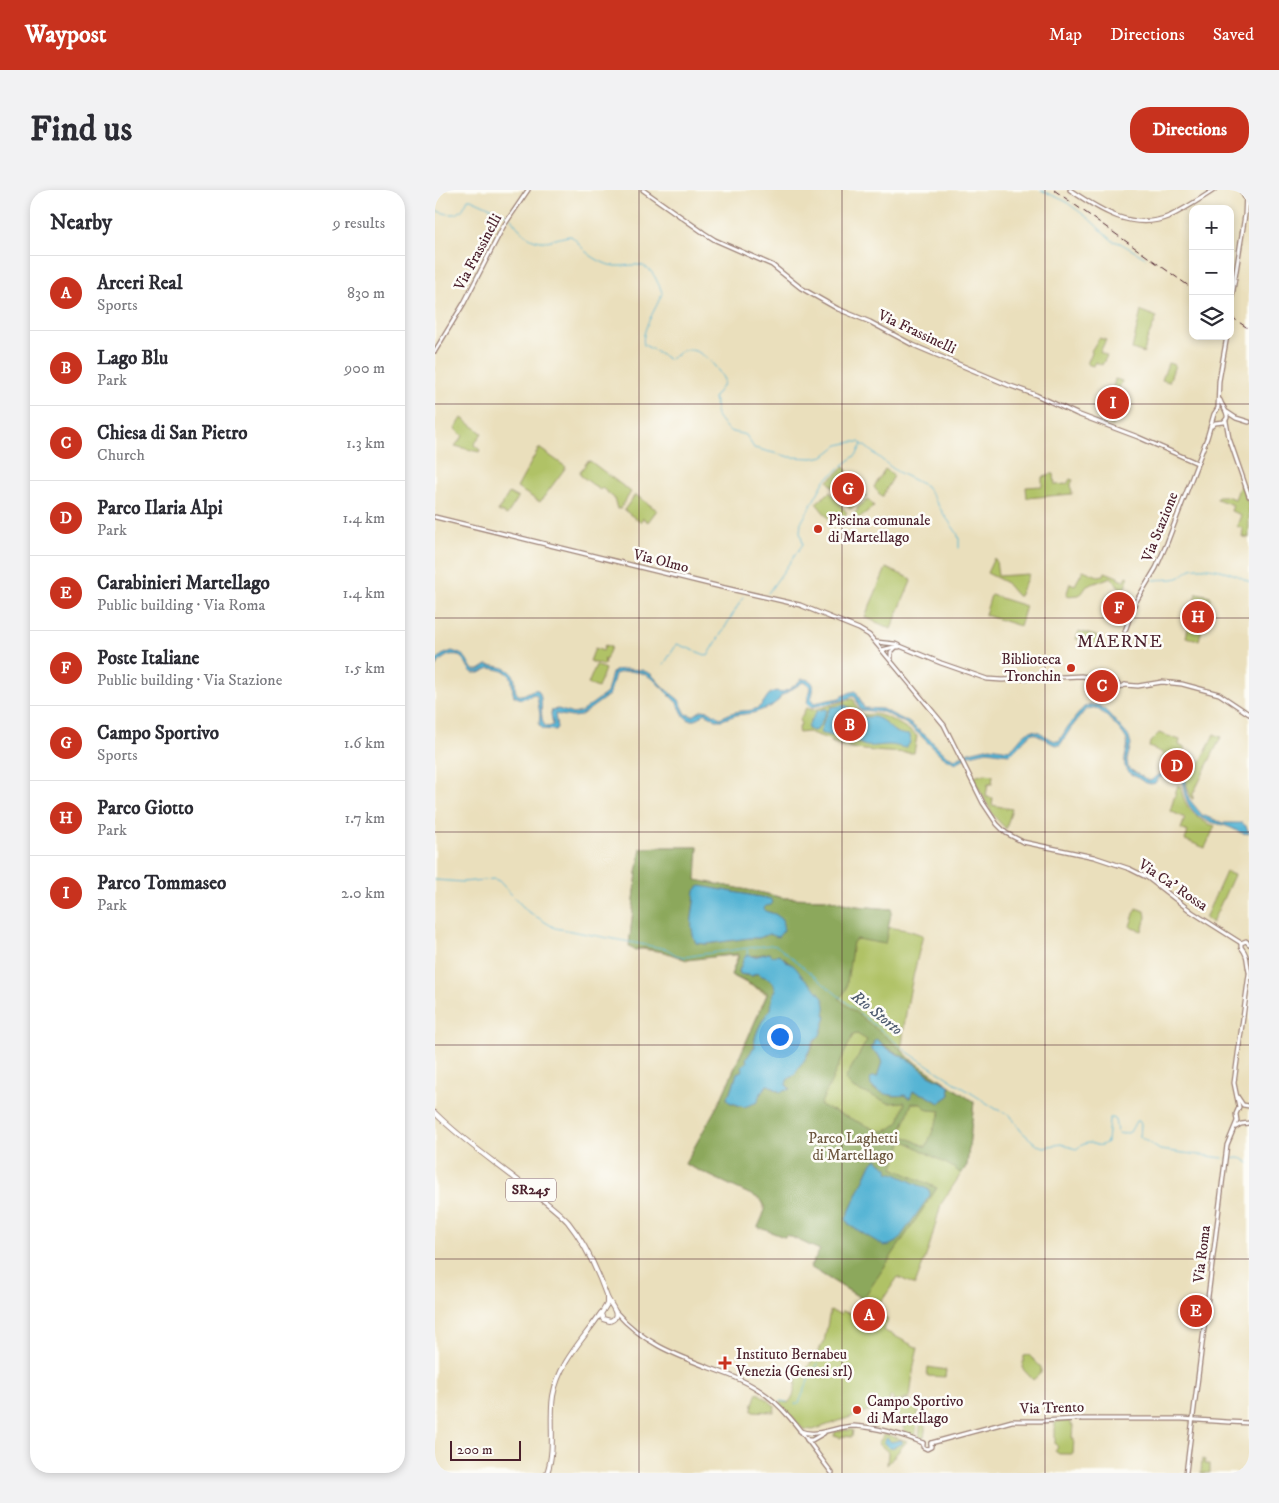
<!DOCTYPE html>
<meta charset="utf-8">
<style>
:root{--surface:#fff;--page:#f2f2f3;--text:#2b2b33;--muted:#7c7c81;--line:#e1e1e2;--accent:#c8321e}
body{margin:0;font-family:"IM FELL DW Pica",serif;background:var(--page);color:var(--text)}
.controls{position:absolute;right:15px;top:15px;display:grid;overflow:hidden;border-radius:10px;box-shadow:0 2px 8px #0003}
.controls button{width:45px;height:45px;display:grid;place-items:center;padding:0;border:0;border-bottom:1px solid var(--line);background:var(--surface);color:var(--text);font:25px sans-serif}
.scale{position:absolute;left:15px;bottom:12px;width:71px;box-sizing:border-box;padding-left:5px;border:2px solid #4a1f2b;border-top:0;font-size:14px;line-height:18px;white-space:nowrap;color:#4a1f2b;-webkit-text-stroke:4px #fdfcf7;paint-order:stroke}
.you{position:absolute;left:344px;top:846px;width:18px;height:18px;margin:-12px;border:4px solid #fff;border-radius:50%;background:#1a73e8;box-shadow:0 0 0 8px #1a73e833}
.badge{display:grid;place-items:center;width:32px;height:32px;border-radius:50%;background:var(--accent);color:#fff;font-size:16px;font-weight:700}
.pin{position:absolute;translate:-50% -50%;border:2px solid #fff;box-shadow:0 1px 5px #0006}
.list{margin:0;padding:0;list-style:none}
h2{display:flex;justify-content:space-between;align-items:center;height:65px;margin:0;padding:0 20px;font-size:21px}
h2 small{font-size:16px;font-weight:400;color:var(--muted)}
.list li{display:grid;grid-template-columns:32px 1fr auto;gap:15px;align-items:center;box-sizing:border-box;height:75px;padding:0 20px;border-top:1px solid var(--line)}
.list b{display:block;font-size:19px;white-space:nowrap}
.list p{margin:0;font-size:16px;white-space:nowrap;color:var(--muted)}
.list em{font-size:16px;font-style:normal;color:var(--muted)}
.icon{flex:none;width:28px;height:28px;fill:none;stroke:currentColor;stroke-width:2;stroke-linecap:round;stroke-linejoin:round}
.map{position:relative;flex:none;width:814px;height:1283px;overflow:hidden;border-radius:20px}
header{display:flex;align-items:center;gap:30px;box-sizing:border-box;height:70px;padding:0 25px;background:var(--accent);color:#fff}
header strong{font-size:24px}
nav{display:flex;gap:28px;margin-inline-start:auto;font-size:18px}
.intro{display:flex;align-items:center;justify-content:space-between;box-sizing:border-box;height:120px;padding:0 30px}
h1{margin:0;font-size:35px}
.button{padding:12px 22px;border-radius:20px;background:var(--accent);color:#fff;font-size:18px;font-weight:700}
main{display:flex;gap:30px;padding:0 30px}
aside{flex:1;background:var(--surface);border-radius:20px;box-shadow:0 2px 8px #0003}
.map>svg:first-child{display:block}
.green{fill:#b0c266;stroke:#7d7048}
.forest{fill:#8ca85b;stroke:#6b6443;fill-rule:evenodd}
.water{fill:#55b4d4;stroke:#506a80}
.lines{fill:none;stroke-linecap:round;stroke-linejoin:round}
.stream{stroke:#55b4d4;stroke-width:1}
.secondary-tunnel{stroke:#cab99f;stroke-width:3;stroke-dasharray:3 1.5;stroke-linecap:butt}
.secondary-casing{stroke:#9a7f74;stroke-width:5.5}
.primary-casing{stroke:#9a7f74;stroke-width:6}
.secondary{stroke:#fff;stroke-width:3}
.primary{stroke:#fff;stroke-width:4}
.rail{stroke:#4a1f2b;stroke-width:1;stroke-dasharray:8 4;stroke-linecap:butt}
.grid{fill:none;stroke:#4a1f2b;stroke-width:1;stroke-opacity:0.55}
.poi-dot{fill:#c8321e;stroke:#fdfcf7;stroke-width:2}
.labels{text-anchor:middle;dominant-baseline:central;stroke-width:5;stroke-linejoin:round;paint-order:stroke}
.shield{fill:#fdfcf7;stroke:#806168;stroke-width:1}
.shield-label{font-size:14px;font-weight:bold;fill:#4a1f2b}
.street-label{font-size:15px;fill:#4a1f2b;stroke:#fdfcf7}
.poi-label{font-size:15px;fill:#4a1f2b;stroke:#fdfcf7;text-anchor:start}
.park-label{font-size:15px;fill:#6e5840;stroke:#fdfcf7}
.water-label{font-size:16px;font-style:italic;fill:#4e5b6f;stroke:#fdfcf7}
.quarter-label{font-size:18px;letter-spacing:1px;fill:#4a1f2b;stroke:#fdfcf7}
</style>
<header>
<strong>Waypost</strong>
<nav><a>Map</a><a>Directions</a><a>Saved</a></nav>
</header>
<div class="intro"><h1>Find us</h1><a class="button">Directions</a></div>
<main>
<aside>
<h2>Nearby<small>9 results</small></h2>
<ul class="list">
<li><span class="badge">A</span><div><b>Arceri Real</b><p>Sports</p></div><em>830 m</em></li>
<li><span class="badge">B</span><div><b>Lago Blu</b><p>Park</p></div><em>900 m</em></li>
<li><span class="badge">C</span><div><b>Chiesa di San Pietro</b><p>Church</p></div><em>1.3 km</em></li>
<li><span class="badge">D</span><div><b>Parco Ilaria Alpi</b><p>Park</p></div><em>1.4 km</em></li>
<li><span class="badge">E</span><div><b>Carabinieri Martellago</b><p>Public building · Via Roma</p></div><em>1.4 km</em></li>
<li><span class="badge">F</span><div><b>Poste Italiane</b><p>Public building · Via Stazione</p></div><em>1.5 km</em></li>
<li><span class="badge">G</span><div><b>Campo Sportivo</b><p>Sports</p></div><em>1.6 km</em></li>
<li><span class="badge">H</span><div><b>Parco Giotto</b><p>Park</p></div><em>1.7 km</em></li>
<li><span class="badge">I</span><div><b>Parco Tommaseo</b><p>Park</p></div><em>2.0 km</em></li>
</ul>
</aside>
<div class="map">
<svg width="814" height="1283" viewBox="0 0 814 1283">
<rect width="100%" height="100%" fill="#fdfcf7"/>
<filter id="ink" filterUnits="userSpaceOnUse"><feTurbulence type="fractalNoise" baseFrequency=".02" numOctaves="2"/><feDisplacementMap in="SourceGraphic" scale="10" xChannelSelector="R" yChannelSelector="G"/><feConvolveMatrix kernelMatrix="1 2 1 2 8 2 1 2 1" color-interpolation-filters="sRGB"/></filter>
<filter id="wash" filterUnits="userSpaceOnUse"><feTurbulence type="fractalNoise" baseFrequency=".0096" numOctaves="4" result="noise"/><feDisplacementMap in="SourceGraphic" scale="20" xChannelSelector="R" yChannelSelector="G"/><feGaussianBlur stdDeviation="1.12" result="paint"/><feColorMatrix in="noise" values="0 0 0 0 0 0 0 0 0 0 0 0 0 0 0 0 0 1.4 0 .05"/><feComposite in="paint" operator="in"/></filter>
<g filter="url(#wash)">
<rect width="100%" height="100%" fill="#eadfbc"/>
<!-- green -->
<g class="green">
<path d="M706,121l16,6 -10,23 -3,13 -12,-4z"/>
<path d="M664,148l7,2 -6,12 7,4 -5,9 -7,-3 -2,4 -6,-2 5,-12 -1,-1z"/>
<path d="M733,173l7,2 -6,17 -7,-2z"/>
<path d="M680,189l7,2 -9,20 9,4 -9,21 -9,-3c6,-13 7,-29 11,-44z"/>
<path d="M27,228l20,15 -8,12 6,5 -1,2 -24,-6 8,-10 -8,-7z"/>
<path d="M104,258l27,19 -26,35 -23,-14z"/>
<path d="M155,271l41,31 -11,17h-3l-3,-11 -12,-10 -2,2 -20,-15v-3l7,-10z"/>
<path d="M409,277l23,29 -17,13 -22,-28z"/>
<path d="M450,279l9,7 -12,21 -8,-10z"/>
<path d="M616,284h3l1,11 12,-1 3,-5 3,1 -2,4 1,10 -45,4 -1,-11 16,-1v-9l6,-1z"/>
<path d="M806,293l8,24v31l-7,-1 1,-8 -6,-3 4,-11 -10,-4 2,-6 -16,-6 1,-3h8l9,3z"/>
<path d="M395,302l17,21 -14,11 -17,-21z"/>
<path d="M74,303l9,5 -11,17 -9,-4z"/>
<path d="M200,305h1l21,15 -9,12 -5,-4 -3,4 -16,-12z"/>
<path d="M433,309l6,7 -20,16 -4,-5 8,-7 -1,-2z"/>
<path d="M559,368l2,2 2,16 31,-2 -10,22h-2l-12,-14 -18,-9z"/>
<path d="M451,378l26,11 -21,50 -26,-12z"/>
<path d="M648,380l15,6 6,-1 1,-3 13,5v2l6,2 2,-5 2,1 -2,10 -6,1 -9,-11 -24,9 -5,7 -3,2 -13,1 4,-13 5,2z"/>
<path d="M762,403l13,3 1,2 -12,42 -13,-3z"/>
<path d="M556,405l35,11 -6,20 -35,-11z"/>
<path d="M644,441l20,6 -2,8 -21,-6z"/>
<path d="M170,455l6,2 -5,13 -2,-1 1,4 -1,2h-3l-2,-3 -1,2 -8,-3 5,-13 8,3z"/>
<path d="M161,475l9,4 -7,19 -10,-4z"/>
<path d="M417,509l2,1 5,12 3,3c4,0 8,-1 12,-1 13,1 33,14 43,22l-3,17c-27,-1 -57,-1 -83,-11v-2l-23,-8 -9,1 -1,-2 3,-8 -2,-2 7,-13 7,2z"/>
<path d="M724,543l21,7 -1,5 6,3 -4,9 4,2 3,5 10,4 16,-34 7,3 -28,57v5h-1c-5,-9 -5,-20 -12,-28h-21l4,-18 -14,-6 1,-5z"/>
<path d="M550,584l8,1 -1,9h-4l-2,12 1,1 6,1 -1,7 20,4 -6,20 -13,-14 -20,-38z"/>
<path d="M743,595l3,2c2,19 16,34 34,39l-10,22 -20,-8 3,-8 -7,-3 4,-11 -15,-7z"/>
<path d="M226,657h37l-3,33 68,13 20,5 43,1 30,7 36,3 -5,18 20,3 16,5c-9,37 -19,76 -21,115l7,8 65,44 -7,63 -26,39 -12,44 -14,37 -17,-8 -21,31 -67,-41 10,-17 -33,-15 -3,2 -26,-10c4,-10 11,-19 2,-28l-75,-35 36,-65 46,-105 -36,-19 7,-20 -31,2 -20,3 -22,-8 -24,-3 -6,1 -6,-3 8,-75z"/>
<path d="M791,682l8,3 -22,48 -7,-5z"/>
<path d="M701,718l9,3 1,6 -4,14 -10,-3 -2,-2z"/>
<path d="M426,1111l27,18 -5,11 35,18 -4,17 -4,32 -16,5 -2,-6 -3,1 2,6 -78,27 -10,-1 -23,-26 2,-2 6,2 5,-6 6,-28 6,2 19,-29 6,-31 11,3 1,-3 10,3z"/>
<path d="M594,1165l12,12v6l-8,7 -11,-12 2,-12z"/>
<path d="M493,1177l18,3 -1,7 -18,-1z"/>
<path d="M322,1202l18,14 -1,6 -22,-1 1,-7z"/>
<path d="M475,1209l-1,3 2,3 8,2 -4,32 -9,-4 -11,-32z"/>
<path d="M488,1214h1v4h4l-4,30 -5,-1z"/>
<path d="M636,1231v4h2l-1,13h2l-1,16h-14l-4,-3 3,-4 -3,-3v-22z"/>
<path d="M409,1240h9l-1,7 -10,-1 -1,2 -7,-2 1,-4z"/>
<path d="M450,1244l22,7 -20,24 1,-13 -10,-9z"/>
<path d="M767,1269l3,1 -1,4h6v9h-9z"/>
</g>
<!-- forest -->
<path class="forest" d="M226,657h37l-2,33 67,13 20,5 43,1 30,7 36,3 -7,35 -28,-5 -4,3 -7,47 -2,4 -5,6 63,51 7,8 65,44 -7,63 -6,9 -7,-6 -51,-28 -10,28 44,20 -74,111 -53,-32 10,-17 -33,-15 -3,2 -26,-10c4,-10 11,-19 2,-28l-75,-35 36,-65 46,-104v-3l-36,-17 8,-19 -1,-2 -51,6 -22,-8 -22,-4 -8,2 -6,-3 8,-75 4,-24zM281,699l51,9 -3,10 1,3 10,3 -3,21 -3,-1 -10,4h-10l-43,6 -10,-1c-8,-18 -2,-34 -1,-52zM334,763l2,3 14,2c2,5 5,4 8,8 4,2 5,6 8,9 10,11 28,22 23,39l2,3c-6,18 -23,51 -39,63l-1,5 4,3 -13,3 -8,-6h-2l-8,11 -19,10 -11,-4 -2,-3 1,-4 5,-8 4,-14 5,-2 6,-9 -2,-3 9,-12c-3,-10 9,-31 16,-38l2,-15 3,-4c-1,-2 -1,-5 -2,-8 -3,-6 -15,-9 -20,-8l-1,2c-5,-1 -12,0 -14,-5l5,-11 7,-4zM422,844l10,6 -22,39 8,9 36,15 16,-1 -6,20 -9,7 -5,2h-6l-59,-26 33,-70zM442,850c12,10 22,13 34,22 13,8 23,17 38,23l1,10 -11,8 -13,-8 -13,-4 -4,7 -4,-3 -12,1 -20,-7 9,-27 -4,-8 -2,-1 -3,-8zM477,913l9,1 7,6 13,1 -15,36 -26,-13zM442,969l10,9v3l4,3 -45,45 25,-55z"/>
<!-- water -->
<g class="water">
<path d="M17,461c16,5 13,7 21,19h6l8,-5c13,2 28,2 28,18 0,6 0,8 3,12 7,2 13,-7 20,-5 7,10 0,27 7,36l4,1 4,-2 -2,-11 1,-4 6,-1 15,5 8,-2 26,-19 5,-20 3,-3 10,-1 17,1 9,4 12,13 16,13 7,14 7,2 9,-6 7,1 11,7c5,-2 10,-5 15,-6 9,-2 17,0 24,-5 8,-6 7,-15 18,-16l3,2 10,-4 12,-10c15,0 12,11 9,20l3,4 25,-5 12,-6 5,-1 8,17 18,1 26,13 18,14 20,19 9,4 14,-7 21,-5 19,3c7,-4 10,-12 17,-17 13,-9 20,9 33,8l10,-16 15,-18 6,-2h8l9,7 22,25 2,7 -4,16 1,8 16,10 5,3 3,-1c7,-8 17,-8 28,-7l4,5 5,21 13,16 21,8h19l4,3 3,7c-8,2 -12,-3 -20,-6 -10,-4 -21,-4 -29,-10 -6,-4 -12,-12 -14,-19 -3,-5 -2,-18 -7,-21 -8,-5 -20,-2 -24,6 -5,2 -9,0 -14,-3 -14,-9 -19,-10 -15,-27 1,-4 2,-8 1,-12 -2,-8 -25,-31 -32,-33l-9,1 -15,19 -11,17c-10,1 -17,-10 -27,-12 -10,5 -14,16 -24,21l-22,-3 -17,4 -14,8 -13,-6 -24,-23 -14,-11 -22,-11 -23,-2 -4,-12 -3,-2 -9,4 -32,7 -5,-4 3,-16 -2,-3 -5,-2 -22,14 -2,4 -9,7 -17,6 -17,2 -14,5h-6l-11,-7 -9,7h-7l-5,-4 -6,-12 -26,-26 -10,-5 -13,-2 -7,1 -7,2 -6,21 -29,21 -8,1 -17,-3 2,14 -2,2 -12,-1 -4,-4 1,-10 -3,-19 -3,-2 -13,5 -7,-3c-2,-5 -1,-8 -2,-13 0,-13 -13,-13 -23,-15l-9,5h-7c-5,-3 -5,-9 -10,-14 -11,-10 -21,-1 -28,8v-5l7,-7z"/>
<path d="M410,515l8,5 3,5 -8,19 -12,3 -16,-4 4,-13 7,-13z"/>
<path d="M389,519h3v2l-10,19 -4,1 -5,-2v-3l9,-15z"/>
<path d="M440,527c16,5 12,17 35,18 1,5 0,11 -5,13 -5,-1 -10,-3 -16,-3 -16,0 -24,6 -37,-8 4,-16 5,-21 23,-20z"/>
<path d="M266,696l70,13 2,3 -2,3 -5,1 -2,2 1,3 10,3 7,5 2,11 -6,7 -9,-3 -10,4h-10l-43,6 -10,-1c-7,-16 -4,-25 -2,-40 1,-8 -1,-15 7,-17z"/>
<path d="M334,763l4,3 6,-2c3,3 5,5 8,8 2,2 5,2 7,4 3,3 5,6 7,9 10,11 29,21 23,39l2,3 -6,18 -6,6 -9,18 -11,16 -7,5 -1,5 4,4 -10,3 -11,-7h-2l-8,11 -1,6 -14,5 -15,-5 -2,-5 6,-10 4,-14 6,-3 -1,-4 5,-4 -1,-3 5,-7 2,-4 2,-1c-3,-10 9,-31 16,-38l2,-15 3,-4c-4,-10 -3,-10 -14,-14 -6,-3 -1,-3 -8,-2l-1,2 -13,-2 -1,-3 6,-15 4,-1 5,2z"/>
<path d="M441,849l12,10 24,13 17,13 20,10 1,10 -11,8 -13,-8 -13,-4 -3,7h-1l-4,-3c-12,2 -24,-1 -34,-9l-1,-8 4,-2 3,1 5,-15 -4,-8 -7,-4v-4l3,-2 -1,-2z"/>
<path d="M442,969l4,4 7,5 1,5h4l36,17 1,5 -33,47 -7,3 -6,1 -35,-21 -3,-6 25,-55z"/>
<path d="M452,1248l4,4 10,-2 2,3 -9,4 -5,1 -6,-6z"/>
</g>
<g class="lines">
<!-- stream -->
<g class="stream">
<path d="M606,0l24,11 23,17 25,23 7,2 26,15"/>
<path d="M0,20c7,3 19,7 26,1 3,-3 5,-8 7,-12h3l38,17"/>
<path d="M76,28c9,14 22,27 40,22 7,-1 13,-4 20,-4 6,4 8,9 13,14 5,5 13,10 20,13 20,10 39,-10 52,16 2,5 5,9 6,14 -5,15 -22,38 -18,52l14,7 10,7c7,-1 11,-8 17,-9 16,-3 33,18 39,30l-1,5 -9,12 3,19 9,12 3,3 17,4 8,13 36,9 23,1 11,-2 14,-11 14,-3h7l7,5 30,24 30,15 17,27 14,20 2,6v9"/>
<path d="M719,390c7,-1 17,0 24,-2 5,-2 8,-7 13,-9 18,-4 43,3 58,13"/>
<path d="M333,403l35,-49 -3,-12 1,-9 24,-43 32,-26 5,-10"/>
<path d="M229,474l13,-20 31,12 35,-59"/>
<path d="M0,690l28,2 31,-3 5,2 28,30 28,17 112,21 9,6 9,2 18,-3 67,-9 7,1 132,107 87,56 14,6 11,16 16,14 7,2 17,-3 15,5c3,-2 7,-5 11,-6 10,0 10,6 20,-1l2,-22 1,-2h3l2,1 2,13 1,1 6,1 6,-2 6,-11h3l2,3 -1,13 20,13 63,8"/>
<path d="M312,759l1,6"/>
<path d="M792,969c12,0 12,-4 22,4"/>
<path d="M345,1211l7,1"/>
<path d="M360,1214l4,-1 11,-27 11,-17"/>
</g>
</g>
</g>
<g filter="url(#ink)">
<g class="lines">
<!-- secondary-tunnel -->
<path class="secondary-tunnel" d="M795,120l2,-13"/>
<!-- secondary casing -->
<g class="secondary-casing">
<g id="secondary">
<path d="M208,0l61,43 11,7 57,25 29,23 37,21 32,13 43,23 95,40 28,10 41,19 61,23 59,26"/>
<path d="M635,0c30,20 63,42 100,26 15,-7 30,-17 44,-26"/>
<path d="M806,0l4,8"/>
<path d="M797,107l13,-82 1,-25"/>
<path d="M0,161l29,-48 39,-76 25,-37"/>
<path d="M792,222l9,6 13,4"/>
<path d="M791,231l3,17 20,58"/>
<path d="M777,236l3,-3 9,-1 3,-4c1,-7 -5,-11 -7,-18"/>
<path d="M0,327l286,70 79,18 59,24 10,6 6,7 69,83 39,78 14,21 9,9 17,9 71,15 36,12 18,9 44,34 49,31"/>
<path d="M690,441l10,-28 21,-35 11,-25 40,-105 7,-24 4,-6 1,-27 8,-45"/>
<path d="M441,452l19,2 46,19 46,16 15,1 79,-4 29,4 6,2 4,5 5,-2"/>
<path d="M447,460l12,-3h5"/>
<path d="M456,470v-8l4,-4"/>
<path d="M690,495l13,1 24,-4 20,2 37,10 30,20"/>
<path d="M806,753v4c8,10 5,14 8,25"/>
<path d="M806,753l5,-2 3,3"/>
<path d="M802,906l6,9 6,1"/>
<path d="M801,937l5,-3 8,-1"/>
<path d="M181,1122c26,30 57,42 94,56 17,6 34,12 49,22 30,19 51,55 73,83"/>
<path d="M365,1241c17,7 36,-5 54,-5 21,1 50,9 69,17"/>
<path d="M372,1250h5l12,-7"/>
<path d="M488,1253v4l4,2 4,-2v-4"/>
<path d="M496,1253l81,-22h29l35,-2h106l46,3 21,1"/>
<path d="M751,1283l41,-328 10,-24 -1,-7 3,-7 -5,-24 15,-109"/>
</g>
</g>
<!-- primary casing -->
<g class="primary-casing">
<g id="primary">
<path d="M0,923c29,29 63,51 95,77 13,10 27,20 38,32 17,21 30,50 39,75 3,8 16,19 3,24l-7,-2 -2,-5 6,-10v-7"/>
<path d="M112,1283c9,-25 2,-51 6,-77 6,-34 30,-56 48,-83"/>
</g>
</g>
<!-- secondary -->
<use href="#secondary" class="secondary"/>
<!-- primary -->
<use href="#primary" class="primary"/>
<!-- rail -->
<g class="rail">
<path d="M619,0l139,99"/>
<path d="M795,126l19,13"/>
</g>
</g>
</g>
<!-- grid -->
<path class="grid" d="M204,0v1283M407,0v1283M610,0v1283M0,214h814M0,428h814M0,642h814M0,855h814M0,1069h814"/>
<!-- markers -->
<g class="poi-dot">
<circle cx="383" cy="339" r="5"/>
<circle cx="636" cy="478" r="5"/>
<path d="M287.5 1165.5h5v5h5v5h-5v5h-5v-5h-5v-5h5z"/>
<circle cx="422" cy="1220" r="5"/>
</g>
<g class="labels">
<!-- shield labels -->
<rect class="shield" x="71" y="988.5" width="50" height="23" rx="4"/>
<g class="shield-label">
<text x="96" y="1000">SR245</text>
</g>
<!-- street labels -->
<g class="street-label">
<text transform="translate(43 62) rotate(-62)">Via Frassinelli</text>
<text transform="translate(482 142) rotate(25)">Via Frassinelli</text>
<text transform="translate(725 337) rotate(-68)">Via Stazione</text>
<text transform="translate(226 371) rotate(14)">Via Olmo</text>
<text transform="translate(738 695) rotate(34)">Via Ca' Rossa</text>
<text transform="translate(767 1064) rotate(-83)">Via Roma</text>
<text transform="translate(617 1218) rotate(-2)">Via Trento</text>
</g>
<!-- poi labels -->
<g class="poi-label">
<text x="393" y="330">Piscina comunale<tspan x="393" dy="17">di Martellago</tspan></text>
<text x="626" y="469" text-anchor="end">Biblioteca<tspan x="626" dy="17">Tronchin</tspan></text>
<text x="301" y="1164">Instituto Bernabeu<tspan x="301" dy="17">Venezia (Genesi srl)</tspan></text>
<text x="432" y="1211">Campo Sportivo<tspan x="432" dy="17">di Martellago</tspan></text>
</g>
<!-- park labels -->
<g class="park-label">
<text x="418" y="948">Parco Laghetti<tspan x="418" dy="17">di Martellago</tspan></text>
</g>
<!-- water labels -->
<g class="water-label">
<text transform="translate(442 823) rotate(39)">Rio Storto</text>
</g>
<!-- quarter labels -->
<g class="quarter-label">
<text x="685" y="452">MAERNE</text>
</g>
</g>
</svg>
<div class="controls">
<button>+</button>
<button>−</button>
<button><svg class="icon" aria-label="layers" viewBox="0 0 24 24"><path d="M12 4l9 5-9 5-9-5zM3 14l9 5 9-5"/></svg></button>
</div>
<div class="scale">200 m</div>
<div class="you"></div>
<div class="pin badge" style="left:434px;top:1125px">A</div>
<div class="pin badge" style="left:415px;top:535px">B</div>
<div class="pin badge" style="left:667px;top:496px">C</div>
<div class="pin badge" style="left:742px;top:576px">D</div>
<div class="pin badge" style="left:761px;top:1121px">E</div>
<div class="pin badge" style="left:684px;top:418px">F</div>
<div class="pin badge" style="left:413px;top:299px">G</div>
<div class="pin badge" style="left:763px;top:427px">H</div>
<div class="pin badge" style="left:678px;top:213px">I</div>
</div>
</main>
